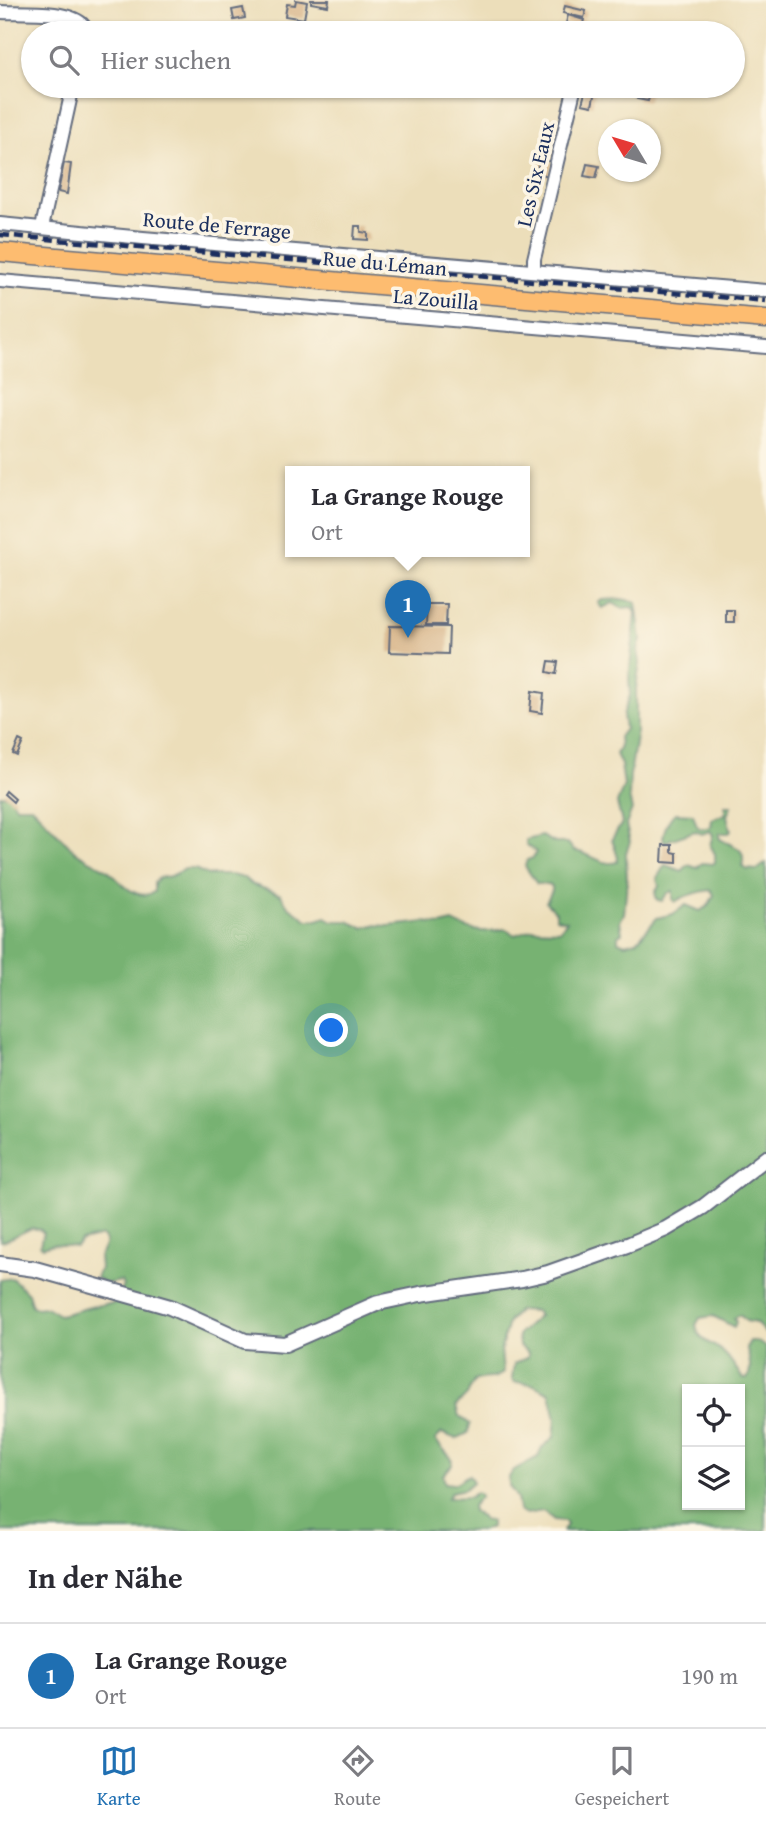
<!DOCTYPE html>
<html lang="de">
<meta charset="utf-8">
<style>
:root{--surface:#fff;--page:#f2f2f3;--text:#2b2b33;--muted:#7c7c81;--line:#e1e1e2;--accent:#1f6fb2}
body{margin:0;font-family:"Gentium Book Plus",serif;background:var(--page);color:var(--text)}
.controls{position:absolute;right:21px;bottom:21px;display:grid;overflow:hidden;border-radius:0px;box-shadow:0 2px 5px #0004}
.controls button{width:63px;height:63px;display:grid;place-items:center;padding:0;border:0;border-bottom:2px solid var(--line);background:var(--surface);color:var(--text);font:35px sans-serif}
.compass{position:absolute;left:598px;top:119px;width:63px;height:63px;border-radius:50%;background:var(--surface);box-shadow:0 2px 5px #0004;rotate:308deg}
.you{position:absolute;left:332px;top:1031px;width:24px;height:24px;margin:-18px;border:5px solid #fff;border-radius:50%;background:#1a73e8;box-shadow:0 0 0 10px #1a73e833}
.badge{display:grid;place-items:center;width:46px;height:46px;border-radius:50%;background:var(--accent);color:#fff;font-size:23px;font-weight:700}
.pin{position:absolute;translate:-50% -58px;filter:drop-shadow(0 2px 4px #0008)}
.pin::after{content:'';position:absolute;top:37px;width:24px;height:21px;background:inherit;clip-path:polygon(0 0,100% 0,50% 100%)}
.popup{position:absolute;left:285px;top:466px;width:245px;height:91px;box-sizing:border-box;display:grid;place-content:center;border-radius:0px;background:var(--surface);filter:drop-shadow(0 2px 5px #0005);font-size:23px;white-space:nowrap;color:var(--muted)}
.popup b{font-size:26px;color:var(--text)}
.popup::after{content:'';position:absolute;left:50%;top:100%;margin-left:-14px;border:14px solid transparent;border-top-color:var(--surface)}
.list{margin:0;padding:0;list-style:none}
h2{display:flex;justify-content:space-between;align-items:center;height:91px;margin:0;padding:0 28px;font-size:30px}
h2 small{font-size:23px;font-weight:400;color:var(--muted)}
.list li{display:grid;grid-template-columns:46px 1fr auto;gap:21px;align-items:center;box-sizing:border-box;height:105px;padding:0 28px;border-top:2px solid var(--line)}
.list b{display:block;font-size:26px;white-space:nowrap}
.list p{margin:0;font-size:23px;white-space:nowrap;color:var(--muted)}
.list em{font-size:23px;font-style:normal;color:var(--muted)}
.icon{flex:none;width:38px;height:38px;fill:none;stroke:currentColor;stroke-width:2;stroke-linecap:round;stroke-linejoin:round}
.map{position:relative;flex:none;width:766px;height:1531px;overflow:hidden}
.search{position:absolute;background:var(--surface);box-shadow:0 2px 5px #0004;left:21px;right:21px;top:21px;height:77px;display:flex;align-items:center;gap:18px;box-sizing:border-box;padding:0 24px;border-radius:38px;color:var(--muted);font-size:26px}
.sheet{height:196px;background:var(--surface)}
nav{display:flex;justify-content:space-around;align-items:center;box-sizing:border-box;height:98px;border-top:2px solid var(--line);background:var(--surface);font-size:19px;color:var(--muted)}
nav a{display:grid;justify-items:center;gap:4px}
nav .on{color:var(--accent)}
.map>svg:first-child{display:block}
.forest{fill:#77b272;stroke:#497068;stroke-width:2;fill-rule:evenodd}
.building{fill:#d9b78d}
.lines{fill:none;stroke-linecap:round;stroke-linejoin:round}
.minor-casing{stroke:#646c7e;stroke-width:16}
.tertiary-casing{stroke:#646c7e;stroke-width:18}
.primary-casing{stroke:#646c7e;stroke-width:21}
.minor{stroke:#fff;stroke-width:12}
.tertiary{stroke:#fff;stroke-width:14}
.primary{stroke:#fdbc70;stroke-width:18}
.rail{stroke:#1b2f5e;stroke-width:4.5;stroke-dasharray:10 5;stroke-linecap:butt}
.labels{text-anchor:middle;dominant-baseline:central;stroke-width:7;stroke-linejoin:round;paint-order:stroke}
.street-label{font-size:21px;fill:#1b2f5e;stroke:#fcf5e5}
</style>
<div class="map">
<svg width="766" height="1531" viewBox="0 0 766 1531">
<rect width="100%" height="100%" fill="#fcf5e5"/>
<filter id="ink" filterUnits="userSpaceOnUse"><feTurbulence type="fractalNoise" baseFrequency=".0143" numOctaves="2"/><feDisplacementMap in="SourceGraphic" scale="14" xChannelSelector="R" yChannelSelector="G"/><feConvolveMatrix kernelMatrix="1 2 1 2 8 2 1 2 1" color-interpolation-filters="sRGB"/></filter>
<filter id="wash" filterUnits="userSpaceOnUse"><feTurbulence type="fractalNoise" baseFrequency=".00686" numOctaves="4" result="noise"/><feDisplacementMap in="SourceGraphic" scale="28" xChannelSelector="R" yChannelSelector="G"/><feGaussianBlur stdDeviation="1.57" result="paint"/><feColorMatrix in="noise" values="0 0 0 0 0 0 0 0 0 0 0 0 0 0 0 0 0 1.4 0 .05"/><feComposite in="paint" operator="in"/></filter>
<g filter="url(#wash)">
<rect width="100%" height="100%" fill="#ecdeba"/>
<!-- forest -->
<path class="forest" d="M621,599l15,3 5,37 -3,11 2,13 -4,25v49l-6,38 -1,22 3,13 -6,15 4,17 -4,11 1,29 -3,32 -4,7 2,12 -4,2v6l7,3 12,-3 20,-23 16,-4 13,-9 14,6 8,-5 6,-11 -3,-5c-10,1 -28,6 -36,12l-2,-2v-9l-5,2 -6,8 -5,-1 -2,-7 4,-7 -2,-8 8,-13 17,6 6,-6 9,3 5,-5 11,1 2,-2v-8l-5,-9 3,-10 -3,-4 -8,3 -7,-3 -31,11c-3,-7 4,-23 11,-29l18,1 4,12 4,3 10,-2 1,-8 13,-5v-8h6l-4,10 4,15 -2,2h-9l-1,5c11,9 29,7 23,28l3,3 12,1 9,-7v471l-10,-11 -10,-2 -6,-6 -6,3 2,4 -2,5 -21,-11 -13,2 -4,7c5,20 15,16 27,27 9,9 14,18 20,27h4c5,-9 3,-22 -1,-31l4,-7h6l10,6v184h-203l4,-6 -2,-4 -11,-1 -11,-9 -17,3 -7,-4 -2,-12 -8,-12v-9l5,-7 24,-13 4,-9 12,-11 2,-18 -6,-26 -18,-9 -18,-2 -2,-4 2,-14 14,-7v-4l-9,-7 -1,-11 21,-19 -3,-5 -17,-1 -11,12 -7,27 2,24c-9,8 -19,3 -29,8l-7,14 -11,11 3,10 11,8 -2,9 -12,6 -14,-6 -7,7 17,19v6l-9,10 2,8 9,1 15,-9 4,7 -8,7 -14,3 -3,6 22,-1 6,-5 3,1 2,3 -9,10 1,5 11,9 7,1v6l-11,4h-480v-251l12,-2 16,15 4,13 4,2 10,-1 13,8c19,-3 35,-12 54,-11l10,-18 -2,-5 -16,3 -9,-6 4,-10 -1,-11c4,-8 10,-13 3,-21l-21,5 -5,6 -23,-3 -10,3 -3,-2 3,-12 -2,-3 -9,-2c-11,4 -21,12 -32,13v-446h9l7,11h15c16,15 28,32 45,46 9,7 27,14 33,19 11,11 27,31 45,21v-9l5,-5 12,-2 14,-7h10l13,6h23l13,3 7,6 29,10 8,12 20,14h9l9,-3 7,4h15l15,7 10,-3 16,1 37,-4 14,3 13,-3c18,10 31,11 52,7l10,6 17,-6 27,1 8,-9 -11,-3v-6l-10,-10 6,-11v-5l-4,-2h-11l-12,-18 2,-6 6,-2 3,-6 -10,-8v-4l16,-4 13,7h13l6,8c15,1 29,16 43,11l1,-4 -6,-19 10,-16 -5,-20 7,-18 -3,-20 -5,-11 4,-7 -1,-10 6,-8 -2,-14 7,-20 -1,-17 7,-65 -3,-6 -12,1 -8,-5 -11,5 -4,-5 4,-3zM687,1389h53v116h-53z"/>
<g id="blocks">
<!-- building -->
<g class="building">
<path d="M296,0l11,2 -3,17 -19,-3 2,-12 8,1z"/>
<path d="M311,0h18l-1,6 -17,-3z"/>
<path d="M565,6l21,5 -2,7 -21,-5z"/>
<path d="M243,8l2,10 -11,2 -2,-10z"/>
<path d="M568,15l16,5 -2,7 -16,-4z"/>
<path d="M640,88l11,3 -3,10 -11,-2z"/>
<path d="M586,89l9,2 -3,15 -10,-2z"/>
<path d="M539,159l13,3 -3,14 -12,-3z"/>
<path d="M64,163l7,1 -4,30 -9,-2z"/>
<path d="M587,164l12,2 -3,12 -12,-2z"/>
<path d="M355,226h6v6l7,1v7l-14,-1z"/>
<path d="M427,604h20l-1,21h-20z"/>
<rect x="726" y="610" width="8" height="12"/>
<path d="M390,626l59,1 -1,27 -59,-2z"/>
<path d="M549,661l9,1 -2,12 -9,-2z"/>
<path d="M532,691l12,2 -2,20 -12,-2z"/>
<path d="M19,740l4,2 -6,14 -4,-2z"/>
<path d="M6,791l9,8 -2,3 -9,-8z"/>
<path d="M663,845h9v7l5,1v10l-15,-1z"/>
</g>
</g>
</g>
<g filter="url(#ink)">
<use href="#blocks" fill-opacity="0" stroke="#646c7e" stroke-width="2"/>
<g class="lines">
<!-- minor casing -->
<g class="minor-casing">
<g id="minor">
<path d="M0,12c22,1 70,-3 84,14l1,7"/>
<path d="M0,224l143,14 623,53"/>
<path d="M42,227l31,-141"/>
<path d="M534,270v-11l41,-173"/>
<path d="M0,281l766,66"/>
</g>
</g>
<!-- tertiary casing -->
<g class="tertiary-casing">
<path id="tertiary" d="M0,1264l35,5 107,30 28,8 75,34 40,3 93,-41 42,-9 102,-15 26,-6 82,-29 36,-15 37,-22 63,-49"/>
</g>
<!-- primary casing -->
<g class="primary-casing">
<path id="primary" d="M0,252l766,67"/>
</g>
<!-- minor -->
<use href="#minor" class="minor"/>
<!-- tertiary -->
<use href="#tertiary" class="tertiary"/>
<!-- primary -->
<use href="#primary" class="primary"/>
<!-- rail -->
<path class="rail" d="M0,235l766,66"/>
</g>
</g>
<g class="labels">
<!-- street labels -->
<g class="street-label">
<text transform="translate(535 174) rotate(-77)">Les Six Eaux</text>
<text transform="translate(217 225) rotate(5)">Route de Ferrage</text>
<text transform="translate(385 263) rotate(5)">Rue du Léman</text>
<text transform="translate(436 299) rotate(5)">La Zouilla</text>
</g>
</g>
</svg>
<div class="controls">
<button><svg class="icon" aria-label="locate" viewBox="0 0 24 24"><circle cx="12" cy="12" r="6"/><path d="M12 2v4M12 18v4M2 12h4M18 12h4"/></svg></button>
<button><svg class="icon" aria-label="layers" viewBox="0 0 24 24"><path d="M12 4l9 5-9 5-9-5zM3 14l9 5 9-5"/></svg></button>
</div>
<svg class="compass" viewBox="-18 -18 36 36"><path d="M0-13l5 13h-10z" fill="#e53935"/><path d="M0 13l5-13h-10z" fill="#7c7c81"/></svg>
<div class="you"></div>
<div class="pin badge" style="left:408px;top:638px">1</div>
<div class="popup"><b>La Grange Rouge</b>Ort</div>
<div class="search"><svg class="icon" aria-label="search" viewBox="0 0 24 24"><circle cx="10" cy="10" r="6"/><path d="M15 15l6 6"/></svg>Hier suchen</div>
</div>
<section class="sheet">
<h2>In der Nähe<small></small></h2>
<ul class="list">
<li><span class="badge">1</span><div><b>La Grange Rouge</b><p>Ort</p></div><em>190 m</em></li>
</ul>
</section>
<nav>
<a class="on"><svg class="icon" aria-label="map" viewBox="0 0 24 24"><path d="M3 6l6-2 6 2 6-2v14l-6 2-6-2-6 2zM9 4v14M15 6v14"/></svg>Karte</a>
<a><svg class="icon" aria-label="directions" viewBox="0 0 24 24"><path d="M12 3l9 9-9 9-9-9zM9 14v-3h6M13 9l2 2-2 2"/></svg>Route</a>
<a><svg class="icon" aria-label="saved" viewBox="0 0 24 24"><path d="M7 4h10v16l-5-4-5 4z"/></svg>Gespeichert</a>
</nav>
